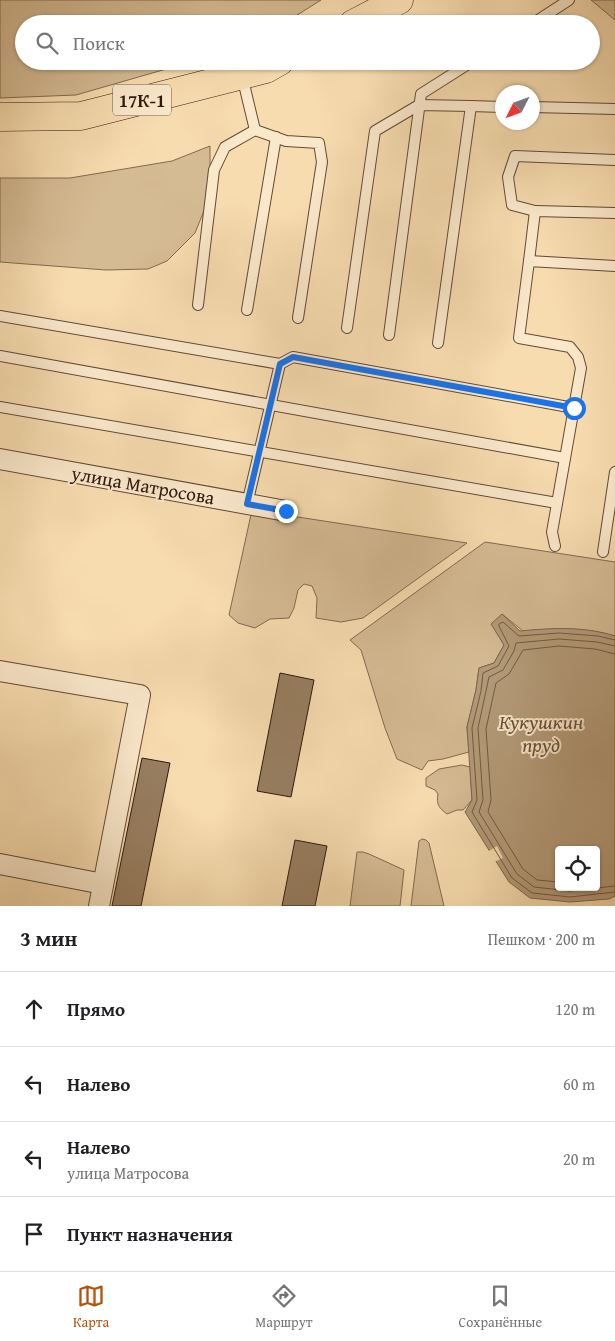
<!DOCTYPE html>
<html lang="ru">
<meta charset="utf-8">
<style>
:root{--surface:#fff;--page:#f2f2f2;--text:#202124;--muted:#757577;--line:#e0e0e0;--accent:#b45309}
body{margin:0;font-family:"Gentium Book Plus",serif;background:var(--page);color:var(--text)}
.controls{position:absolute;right:15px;bottom:15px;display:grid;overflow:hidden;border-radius:5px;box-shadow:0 1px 4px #0004}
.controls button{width:45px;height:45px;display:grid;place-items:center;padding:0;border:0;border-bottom:1px solid var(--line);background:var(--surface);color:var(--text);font:25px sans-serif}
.compass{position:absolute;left:495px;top:85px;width:45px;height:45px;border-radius:50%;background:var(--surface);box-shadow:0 1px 4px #0004;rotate:228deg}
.stop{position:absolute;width:15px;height:15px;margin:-11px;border:4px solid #1a73e8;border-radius:50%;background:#fff}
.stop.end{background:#1a73e8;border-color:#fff;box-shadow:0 1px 5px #0008}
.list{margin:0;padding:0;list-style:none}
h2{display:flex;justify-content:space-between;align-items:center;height:65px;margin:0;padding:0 20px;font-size:21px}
h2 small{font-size:16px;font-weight:400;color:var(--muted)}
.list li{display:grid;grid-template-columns:32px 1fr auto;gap:15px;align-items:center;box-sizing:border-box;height:75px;padding:0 20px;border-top:1px solid var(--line)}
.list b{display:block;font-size:19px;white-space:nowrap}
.list p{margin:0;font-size:16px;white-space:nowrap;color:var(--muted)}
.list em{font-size:16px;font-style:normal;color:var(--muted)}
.icon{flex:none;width:28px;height:28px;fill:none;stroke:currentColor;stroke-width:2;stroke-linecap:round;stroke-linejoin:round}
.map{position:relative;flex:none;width:615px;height:906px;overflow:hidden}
.search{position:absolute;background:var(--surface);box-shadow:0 1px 4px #0004;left:15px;right:15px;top:15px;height:55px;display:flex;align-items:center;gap:12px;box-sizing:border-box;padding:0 18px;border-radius:28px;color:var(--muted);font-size:19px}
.sheet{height:365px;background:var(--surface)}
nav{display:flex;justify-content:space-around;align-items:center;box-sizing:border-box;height:70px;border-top:1px solid var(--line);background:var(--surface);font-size:14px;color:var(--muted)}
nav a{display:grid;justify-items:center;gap:2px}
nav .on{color:var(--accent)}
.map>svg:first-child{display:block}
.green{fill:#d5bb93;stroke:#826a50}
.water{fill:#b39a78;stroke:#7e664d;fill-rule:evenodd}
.pier{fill:#f7dcaf}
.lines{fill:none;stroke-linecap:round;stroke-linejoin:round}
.shore{stroke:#715a42;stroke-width:1}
.building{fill:#977e61;stroke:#2f190d}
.lane-casing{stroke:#614a36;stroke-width:12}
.street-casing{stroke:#614a36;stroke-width:22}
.primary-casing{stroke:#2f190d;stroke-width:29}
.lane{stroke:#fae8cb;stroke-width:10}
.street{stroke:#fae8cb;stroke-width:20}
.primary{stroke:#f7dcaf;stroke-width:28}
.route{stroke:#1a73e8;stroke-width:6}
.labels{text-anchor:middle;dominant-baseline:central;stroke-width:4;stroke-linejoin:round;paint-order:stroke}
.shield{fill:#fae8cb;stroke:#6c5746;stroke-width:1}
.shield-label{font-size:18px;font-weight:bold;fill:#2f190d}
.street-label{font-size:19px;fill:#2f190d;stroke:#fae8cb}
.water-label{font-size:20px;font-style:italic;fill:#644d38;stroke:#fae8cb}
</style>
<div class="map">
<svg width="615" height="906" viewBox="0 0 615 906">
<rect width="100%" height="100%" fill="#f7dcaf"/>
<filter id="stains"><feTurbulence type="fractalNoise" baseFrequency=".004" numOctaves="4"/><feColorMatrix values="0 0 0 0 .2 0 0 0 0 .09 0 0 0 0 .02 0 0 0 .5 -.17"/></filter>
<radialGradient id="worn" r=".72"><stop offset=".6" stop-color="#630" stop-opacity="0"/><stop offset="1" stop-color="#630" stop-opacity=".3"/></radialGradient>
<!-- green -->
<g class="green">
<path d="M0,0h321l-38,24h-259v37h170l-118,34 -76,3z"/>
<path d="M591,0h24v20z"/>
<path d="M210,146v50l-15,37 -28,28 -19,8 -42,1 -106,-8v-84h70l102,-17z"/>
<path d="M252,510l215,33 -104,75 -22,4 -25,-4 1,-20 -5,-12 -8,-2 -6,6 -4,18 -5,10 -19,1 -15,9 -17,-5 -9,-8z"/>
<path d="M485,542l130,20v74c-31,-9 -61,-8 -92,-5l-21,-17 -10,10 12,21 -10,18 -15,5 -3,22 -9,37 2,25 -26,7 -15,2 -6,9 -25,-11 -12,-31 -24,-78 -11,-10z"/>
<path d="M462,765l8,2 2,33 -9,10h-6l-10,4c-8,-6 -11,-10 -9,-20l-3,-4 -9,-4v-8l13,-9z"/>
<path d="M422,839l4,1 3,3 15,63h-33l8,-65z"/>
<path d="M357,852h6l6,2 35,16 -4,36h-50z"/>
</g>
<!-- water -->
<path class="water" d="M502,614l18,17c32,-3 63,-5 95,5v260l-6,3 -39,3 -40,-4 -21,-16 -44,-70 7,-12 -5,-73 9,-37 3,-22 15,-5 10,-18 -13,-21zM559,850h37v37h-37z"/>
<!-- pier -->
<path class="pier" d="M497,846l6,12 -9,4 -7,-10z"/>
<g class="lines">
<!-- shore -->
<g class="shore">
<path d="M615,640l-17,-4 -39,-3 -40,3 -16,-14 -4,2v2l10,20 -11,20 -15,7 -2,18 -9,37 5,72 -5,12 40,66 20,15 38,4 45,-5"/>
<path d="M615,646l-18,-4 -38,-3 -43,4 -2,8 -11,19 -14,7 -11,51 5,72 -4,12 38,62 17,13 36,4 45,-5"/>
<path d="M559,882l-22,-2 -14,-11 -35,-57 3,-12 -5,-71 10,-46 13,-9 14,-24 36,-4 36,3 20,5"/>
</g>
</g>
<!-- building -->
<g class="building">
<path d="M280,673l34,7 -23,117 -34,-6z"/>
<path d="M142,758l28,5 -29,143h-29z"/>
<path d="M295,840l32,6 -12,60h-33z"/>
</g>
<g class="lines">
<!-- lane casing -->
<g class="lane-casing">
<g id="lane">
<path d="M532,24l37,-24"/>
<path d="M242,76l13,54 31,11 33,2 3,19 -24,156"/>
<path d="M532,107l83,2"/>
<path d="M535,211l-23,-6 -4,-28 7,-21 100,4"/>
<path d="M529,261l6,-50 80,2"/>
<path d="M198,305l16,-135 11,-23 30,-17"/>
<path d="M247,310l29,-173"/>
<path d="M0,316l280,48 13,-7 281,51"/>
<path d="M347,328l28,-197 44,-26 52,1"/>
<path d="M389,335l32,-241 52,-33"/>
<path d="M438,343l33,-237 31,1"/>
<path d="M0,356l565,102"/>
<path d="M0,407l557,96"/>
<path d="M247,504l33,-140"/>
<path d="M555,546l-3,-14 29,-164 -3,-11 -8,-10 -51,-9 10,-77 86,5"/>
<path d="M603,552l12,-80"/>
</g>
</g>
<!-- street casing -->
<g class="street-casing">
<g id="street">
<path d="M0,459l286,52"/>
<path d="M0,671l140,24 -41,211"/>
<path d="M0,864l103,20"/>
</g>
</g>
<!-- primary casing -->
<g class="primary-casing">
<g id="primary">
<path d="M353,24l46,-24"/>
<path d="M0,117l81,-1 185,-47 14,-8"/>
</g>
</g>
<!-- lane -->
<use href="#lane" class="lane"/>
<!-- street -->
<use href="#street" class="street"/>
<!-- primary -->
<use href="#primary" class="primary"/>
</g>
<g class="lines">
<!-- route -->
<path class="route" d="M286,511l-39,-7 33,-140 13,-7 281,51"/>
</g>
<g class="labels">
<!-- shield labels -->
<rect class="shield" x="113" y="84.5" width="58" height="31" rx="4"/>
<g class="shield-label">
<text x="142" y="100">17К-1</text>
</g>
<!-- street labels -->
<g class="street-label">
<text transform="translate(143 485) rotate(10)">улица Матросова</text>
</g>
<!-- water labels -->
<g class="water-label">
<text x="541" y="721">Кукушкин<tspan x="541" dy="23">пруд</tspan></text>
</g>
</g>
<rect width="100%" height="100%" filter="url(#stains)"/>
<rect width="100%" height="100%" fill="url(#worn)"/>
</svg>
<div class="controls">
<button><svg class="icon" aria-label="locate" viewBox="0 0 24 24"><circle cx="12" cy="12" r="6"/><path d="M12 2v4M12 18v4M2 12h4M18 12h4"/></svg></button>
</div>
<svg class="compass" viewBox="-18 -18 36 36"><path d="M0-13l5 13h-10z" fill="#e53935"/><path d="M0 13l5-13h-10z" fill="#757577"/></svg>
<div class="stop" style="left:574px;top:408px"></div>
<div class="stop end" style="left:286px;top:511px"></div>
<div class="search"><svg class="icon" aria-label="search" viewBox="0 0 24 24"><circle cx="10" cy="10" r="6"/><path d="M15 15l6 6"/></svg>Поиск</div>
</div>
<section class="sheet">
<h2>3 мин<small>Пешком · 200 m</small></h2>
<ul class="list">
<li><svg class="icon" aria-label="ahead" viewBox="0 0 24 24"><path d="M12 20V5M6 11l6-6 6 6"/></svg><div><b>Прямо</b></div><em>120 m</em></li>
<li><svg class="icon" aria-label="left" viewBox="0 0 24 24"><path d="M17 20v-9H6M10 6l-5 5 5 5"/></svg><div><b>Налево</b></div><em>60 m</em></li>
<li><svg class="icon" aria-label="left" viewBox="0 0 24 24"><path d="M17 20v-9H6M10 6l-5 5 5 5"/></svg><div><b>Налево</b><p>улица Матросова</p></div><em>20 m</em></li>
<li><svg class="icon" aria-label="arrive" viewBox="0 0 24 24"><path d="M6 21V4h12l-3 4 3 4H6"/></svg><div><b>Пункт назначения</b></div></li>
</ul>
</section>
<nav>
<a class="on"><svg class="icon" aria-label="map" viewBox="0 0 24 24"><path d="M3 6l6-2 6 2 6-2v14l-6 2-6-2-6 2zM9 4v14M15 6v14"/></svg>Карта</a>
<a><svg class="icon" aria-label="directions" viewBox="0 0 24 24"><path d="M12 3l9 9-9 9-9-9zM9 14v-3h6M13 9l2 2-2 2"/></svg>Маршрут</a>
<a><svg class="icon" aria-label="saved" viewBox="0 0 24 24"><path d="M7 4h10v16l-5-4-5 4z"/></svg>Сохранённые</a>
</nav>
